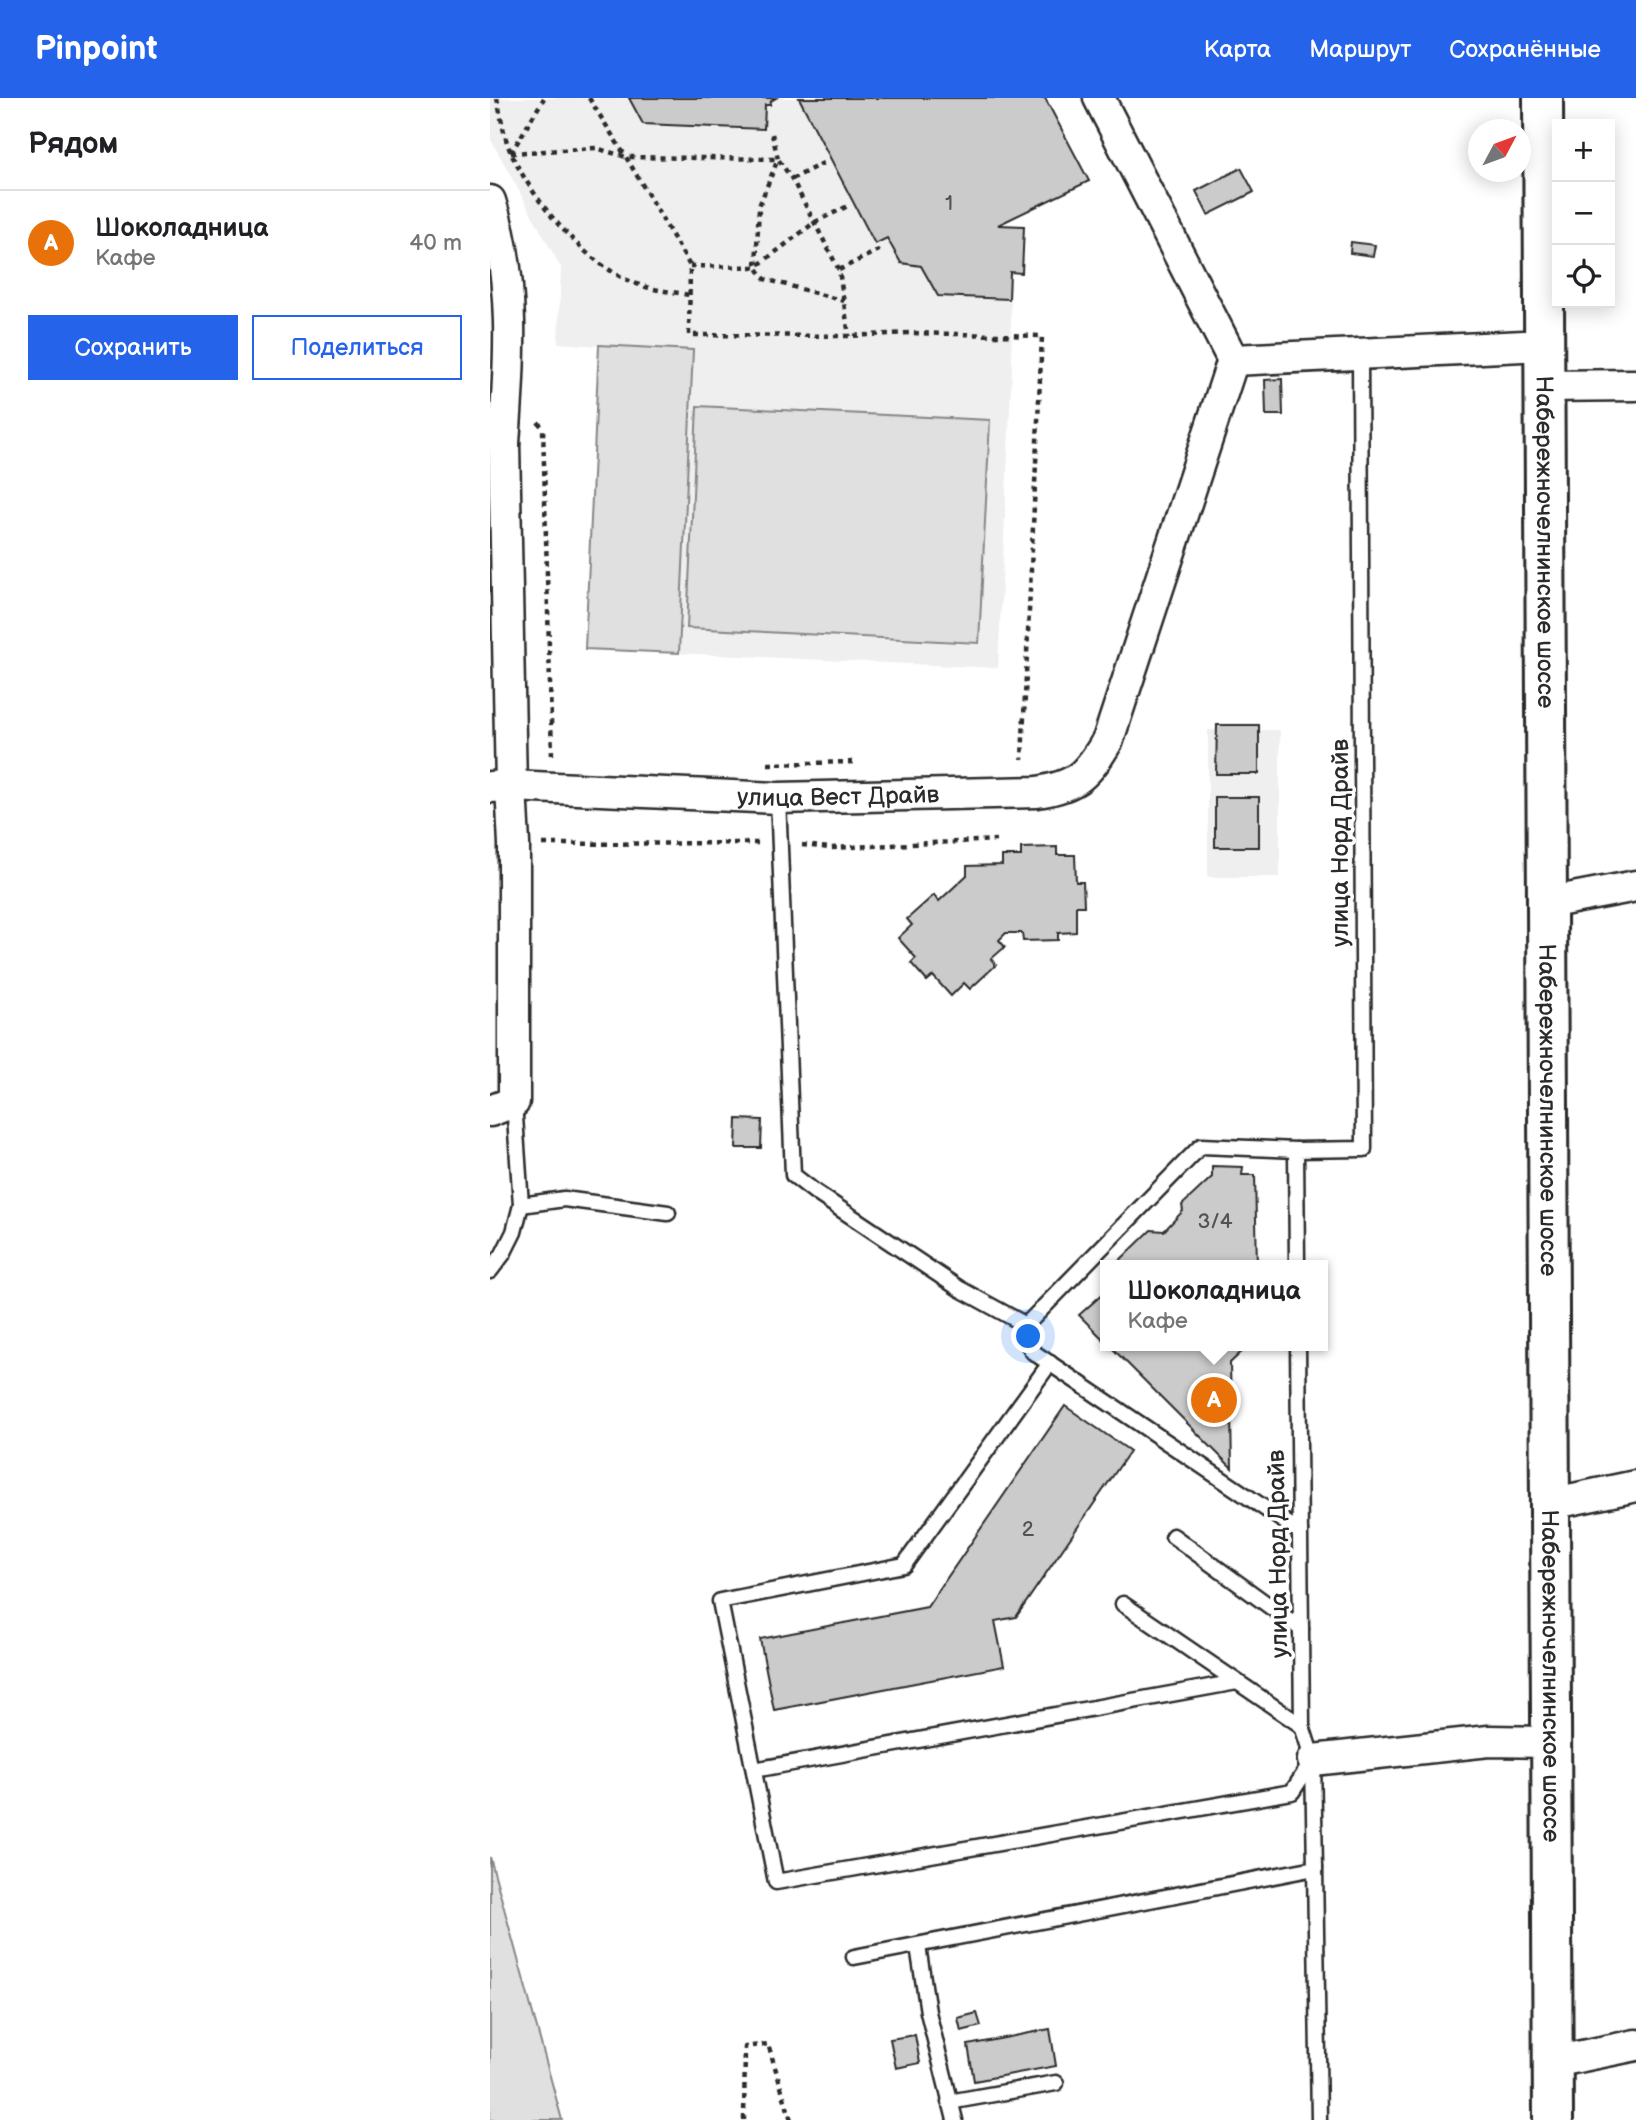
<!DOCTYPE html>
<html lang="ru">
<meta charset="utf-8">
<style>
:root{--surface:#fff;--page:#f6f6f6;--text:#202124;--muted:#757577;--line:#e0e0e0;--accent:#2563eb}
body{margin:0;font-family:"Balsamiq Sans",sans-serif;background:var(--page);color:var(--text)}
.controls{position:absolute;right:21px;top:21px;display:grid;overflow:hidden;border-radius:0px;box-shadow:0 4px 18px #0003}
.controls button{width:63px;height:63px;display:grid;place-items:center;padding:0;border:0;border-bottom:2px solid var(--line);background:var(--surface);color:var(--text);font:35px sans-serif}
.compass{position:absolute;left:978px;top:21px;width:63px;height:63px;border-radius:50%;background:var(--surface);box-shadow:0 4px 18px #0003;rotate:49deg}
.you{position:absolute;left:539px;top:1239px;width:24px;height:24px;margin:-18px;border:5px solid #fff;border-radius:50%;background:#1a73e8;box-shadow:0 0 0 10px #1a73e833}
.badge{display:grid;place-items:center;width:46px;height:46px;border-radius:50%;background:var(--accent);color:#fff;font-size:23px;font-weight:700}
.pin{position:absolute;translate:-50% -50%;border:4px solid #fff;box-shadow:0 2px 7px #0006}
.popup{position:absolute;left:610px;top:1162px;width:228px;height:91px;box-sizing:border-box;display:grid;place-content:center;border-radius:0px;background:var(--surface);filter:drop-shadow(0 2px 5px #0005);font-size:23px;white-space:nowrap;color:var(--muted)}
.popup b{font-size:26px;color:var(--text)}
.popup::after{content:'';position:absolute;left:50%;top:100%;margin-left:-14px;border:14px solid transparent;border-top-color:var(--surface)}
.list{margin:0;padding:0;list-style:none}
h2{display:flex;justify-content:space-between;align-items:center;height:91px;margin:0;padding:0 28px;font-size:30px}
h2 small{font-size:23px;font-weight:400;color:var(--muted)}
.list li{display:grid;grid-template-columns:46px 1fr auto;gap:21px;align-items:center;box-sizing:border-box;height:105px;padding:0 28px;border-top:2px solid var(--line)}
.list b{display:block;font-size:26px;white-space:nowrap}
.list p{margin:0;font-size:23px;white-space:nowrap;color:var(--muted)}
.list em{font-size:23px;font-style:normal;color:var(--muted)}
.actions{display:flex;gap:14px;padding:21px 28px}
.actions a{flex:1;padding:16px 0;border:2px solid var(--accent);border-radius:0px;text-align:center;font-size:24px;color:var(--accent)}
.actions .main{background:var(--accent);color:#fff}
.icon{flex:none;width:38px;height:38px;fill:none;stroke:currentColor;stroke-width:2;stroke-linecap:round;stroke-linejoin:round}
.map{position:relative;flex:none;width:1146px;height:2022px;overflow:hidden}
header{display:flex;align-items:center;gap:42px;box-sizing:border-box;height:98px;padding:0 35px;background:var(--accent);color:#fff}
header strong{font-size:33px}
nav{display:flex;gap:38px;margin-inline-start:auto;font-size:24px}
main{display:flex}
aside{flex:1;background:var(--surface)}
.map>svg:first-child{display:block}
.built{fill:#efefef}
.green{fill:#e0e0e0;stroke:#868686;stroke-width:2}
.building{fill:#cbcbcb;stroke:#2b2b2b;stroke-width:2}
.lines{fill:none;stroke-linecap:round;stroke-linejoin:round}
.lane-casing{stroke:#2b2b2b;stroke-width:19}
.street-casing{stroke:#2b2b2b;stroke-width:35}
.secondary-casing{stroke:#2b2b2b;stroke-width:44}
.path{stroke:#2b2b2b;stroke-width:4.5;stroke-dasharray:5 5;stroke-linecap:butt}
.lane{stroke:#fff;stroke-width:14}
.street{stroke:#fff;stroke-width:30}
.secondary{stroke:#fff;stroke-width:38}
.labels{text-anchor:middle;dominant-baseline:central;stroke-width:7;stroke-linejoin:round;paint-order:stroke}
.number-label{font-size:21px;fill:#535353}
.street-label{font-size:24px;fill:#2b2b2b;stroke:#fff}
</style>
<header>
<strong>Pinpoint</strong>
<nav><a>Карта</a><a>Маршрут</a><a>Сохранённые</a></nav>
</header>
<main>
<aside>
<h2>Рядом<small></small></h2>
<ul class="list">
<li><span class="badge" style="background:#e8710a">A</span><div><b>Шоколадница</b><p>Кафе</p></div><em>40 m</em></li>
</ul>
<div class="actions"><a class="main">Сохранить</a><a>Поделиться</a></div>
</aside>
<div class="map">
<svg width="1146" height="2022" viewBox="0 0 1146 2022">
<rect width="100%" height="100%" fill="#fff"/>
<filter id="ink" filterUnits="userSpaceOnUse"><feTurbulence type="fractalNoise" baseFrequency=".0143" numOctaves="2"/><feDisplacementMap in="SourceGraphic" scale="14" xChannelSelector="R" yChannelSelector="G"/><feConvolveMatrix kernelMatrix="1 2 1 2 8 2 1 2 1" color-interpolation-filters="sRGB"/></filter>
<g filter="url(#ink)">
<!-- built -->
<g class="built">
<path d="M0,0h555l44,83 -90,43 25,2 -2,47h-12l2,92 -14,303 -413,-19 14,-303 -41,-3 3,-75 -71,-130z"/>
<rect x="718" y="632" width="72" height="147"/>
</g>
<!-- green -->
<g class="green">
<path d="M109,247l94,5 -14,303 -94,-4z"/>
<path d="M207,308l293,14 -11,223 -292,-15z"/>
<path d="M0,1759l72,263h-72z"/>
</g>
<!-- building -->
<g class="building">
<path d="M139,0h147l-5,3 -1,4h-5l-1,24 -121,-5z"/>
<path d="M309,0h246l44,83 -91,44 26,1 -2,47 -12,-1 -1,27 -71,-3 -17,-30 -20,-3 -14,-25 -12,6z"/>
<path d="M751,70l13,24 -46,23 -12,-24z"/>
<path d="M861,144l24,3 -2,11 -23,-3z"/>
<path d="M792,281l1,36h-17l-1,-35z"/>
<path d="M727,627h42v49h-43z"/>
<rect x="725" y="699" width="44" height="50"/>
<path d="M567,749v8h18l1,27h7l1,24h-8v26l-18,1v7l-35,1 -1,-8h-16l-7,7 6,7 -14,12 5,6 -26,24 -6,-6 -13,13 -18,-20 -6,5 -16,-18 5,-5 -18,-20 14,-13 -5,-6 27,-24 5,6 28,-26v-9l35,-1v-9h19v-8z"/>
<path d="M247,1021l25,1 -1,28h-25z"/>
<path d="M722,1068l31,1 -1,8h13l2,90h-142l36,-35 13,1 19,-20 -1,-6 30,-28z"/>
<path d="M616,1193v51l-27,-27z"/>
<path d="M620,1248h138l-18,17 2,105z"/>
<path d="M575,1308l65,45 -114,166 -21,4 9,45 -230,44 -14,-71 167,-32z"/>
<path d="M487,1915l4,13 -20,5 -3,-13z"/>
<path d="M560,1931l6,37 -82,15 -6,-36z"/>
<path d="M425,1937l5,28 -24,5 -6,-29z"/>
</g>
<g class="lines">
<!-- lane casing -->
<g class="lane-casing">
<g id="lane">
<path d="M288,700l15,377 22,17 145,97 66,36"/>
<path d="M806,1052l-95,-4 -175,179 -1,14 8,13 267,180"/>
<path d="M31,1107l43,-6 104,14"/>
<path d="M807,1167l-1,-115 68,-1 -4,-795"/>
<path d="M0,1173l13,-17 11,-22 7,-27 -7,-103"/>
<path d="M560,1265l-146,202 -184,36 56,281 516,-90 21,-32"/>
<path d="M683,1438l128,93"/>
<path d="M633,1506l179,122"/>
<path d="M264,1672l483,-88"/>
<path d="M825,1770l4,252"/>
<path d="M428,1848l10,66 27,108"/>
<path d="M364,1859l461,-89 -2,-108 -11,-34 -4,-380"/>
<path d="M459,2004l107,-19"/>
</g>
</g>
<!-- street casing -->
<g class="street-casing">
<g id="street">
<path d="M609,0l134,262"/>
<path d="M0,103c26,78 20,162 14,242"/>
<path d="M743,262l312,-15"/>
<path d="M1055,288l91,-1"/>
<path id="s1" d="M0,330l14,15 7,343 267,12 259,-6c40,-6 50,-17 71,-52l125,-380"/>
<path d="M0,689l21,-1 3,58v258l-24,9"/>
<path d="M1057,805l89,-17"/>
<path d="M1060,1406l86,-18"/>
<path d="M823,1662l176,-19 61,1"/>
<path d="M1063,1964l83,-17"/>
</g>
</g>
<!-- secondary casing -->
<g class="secondary-casing">
<g id="secondary">
<path id="s2" d="M1053,0l10,2022"/>
</g>
</g>
<!-- path -->
<g class="path">
<path d="M7,0c4,18 7,41 15,57 24,50 79,117 134,132 14,4 29,5 43,8"/>
<path d="M99,0l37,59 64,109 -1,69 160,1 62,-3 131,3 -20,423"/>
<path d="M282,36l6,25 -19,47 -3,61 9,12 79,22"/>
<path d="M21,55l85,-5 30,9 152,2 14,20 47,91 10,66"/>
<path d="M21,55l33,-55"/>
<path d="M302,81l33,-17"/>
<path d="M200,168l66,1 59,-45 33,-16"/>
<path d="M349,172l44,-22"/>
<path d="M48,324l5,6 9,329"/>
<path d="M278,666l86,-2"/>
<path d="M53,746l216,-1"/>
<path d="M312,747l28,3 166,-8"/>
<path d="M254,2022l1,-73 23,-3 23,76"/>
</g>
<!-- lane -->
<use href="#lane" class="lane"/>
<!-- street -->
<use href="#street" class="street"/>
<!-- secondary -->
<use href="#secondary" class="secondary"/>
</g>
</g>
<g class="labels">
<!-- number labels -->
<g class="number-label">
<text x="459" y="105">1</text>
<text x="725" y="1123">3/4</text>
<text x="538" y="1431">2</text>
</g>
<!-- street labels -->
<g class="street-label">
<text stroke="none"><textPath href="#s2" startOffset="444">Набережночелнинское шоссе</textPath></text>
<text stroke="none"><textPath href="#s1" startOffset="691">улица Вест Драйв</textPath></text>
<text transform="translate(850 745) rotate(-90)">улица Норд Драйв</text>
<text stroke="none"><textPath href="#s2" startOffset="1012">Набережночелнинское шоссе</textPath></text>
<text transform="translate(788 1456) rotate(-91)">улица Норд Драйв</text>
<text stroke="none"><textPath href="#s2" startOffset="1578">Набережночелнинское шоссе</textPath></text>
</g>
</g>
</svg>
<div class="controls">
<button>+</button>
<button>−</button>
<button><svg class="icon" aria-label="locate" viewBox="0 0 24 24"><circle cx="12" cy="12" r="6"/><path d="M12 2v4M12 18v4M2 12h4M18 12h4"/></svg></button>
</div>
<svg class="compass" viewBox="-18 -18 36 36"><path d="M0-13l5 13h-10z" fill="#e53935"/><path d="M0 13l5-13h-10z" fill="#757577"/></svg>
<div class="you"></div>
<div class="pin badge" style="left:724px;top:1302px;background:#e8710a">A</div>
<div class="popup"><b>Шоколадница</b>Кафе</div>
</div>
</main>
